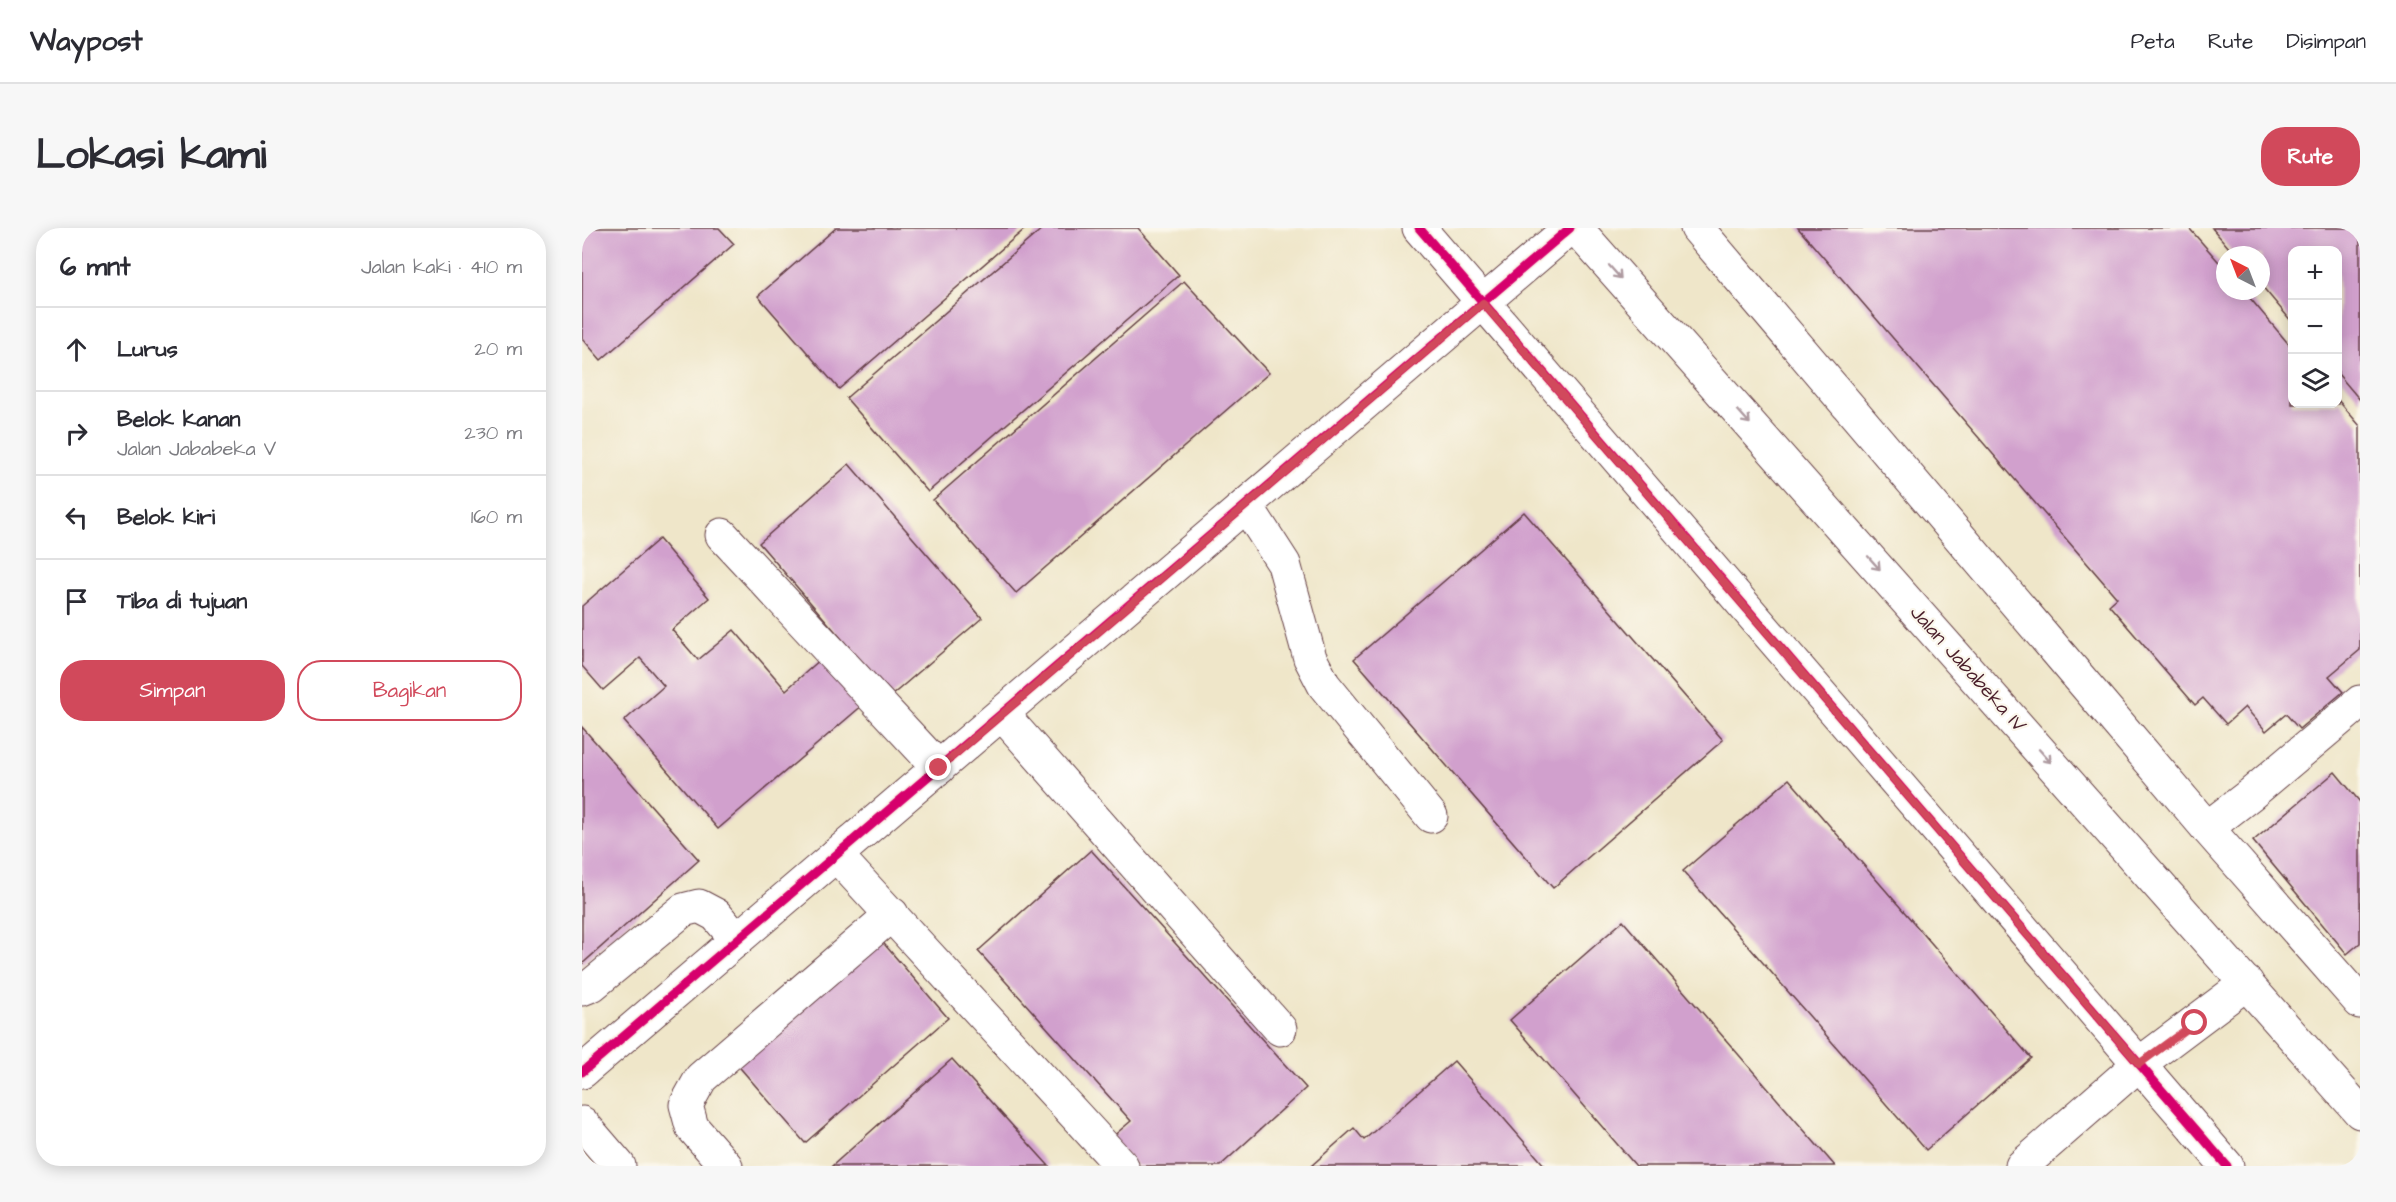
<!DOCTYPE html>
<html lang="id">
<meta charset="utf-8">
<style>
:root{--surface:#fff;--page:#f7f7f7;--text:#2b2b33;--muted:#7c7c81;--line:#e1e1e2;--accent:#d1495b}
body{margin:0;font-family:"Architects Daughter",sans-serif;background:var(--page);color:var(--text)}
.controls{position:absolute;right:18px;top:18px;display:grid;overflow:hidden;border-radius:12px;box-shadow:0 3px 15px #0003}
.controls button{width:54px;height:54px;display:grid;place-items:center;padding:0;border:0;border-bottom:2px solid var(--line);background:var(--surface);color:var(--text);font:30px sans-serif}
.compass{position:absolute;left:1634px;top:18px;width:54px;height:54px;border-radius:50%;background:var(--surface);box-shadow:0 3px 15px #0003;rotate:318deg}
.stop{position:absolute;width:18px;height:18px;margin:-14px;border:4px solid #d1495b;border-radius:50%;background:#fff}
.stop.end{background:#d1495b;border-color:#fff;box-shadow:0 2px 6px #0008}
.list{margin:0;padding:0;list-style:none}
h2{display:flex;justify-content:space-between;align-items:center;height:78px;margin:0;padding:0 24px;font-size:26px}
h2 small{font-size:20px;font-weight:400;color:var(--muted)}
.list li{display:grid;grid-template-columns:39px 1fr auto;gap:18px;align-items:center;box-sizing:border-box;height:84px;padding:0 24px;border-top:2px solid var(--line)}
.list b{display:block;font-size:22px;white-space:nowrap}
.list p{margin:0;font-size:20px;white-space:nowrap;color:var(--muted)}
.list em{font-size:20px;font-style:normal;color:var(--muted)}
.actions{display:flex;gap:12px;padding:18px 24px}
.actions a{flex:1;padding:14px 0;border:2px solid var(--accent);border-radius:24px;text-align:center;font-size:21px;color:var(--accent)}
.actions .main{background:var(--accent);color:#fff}
.icon{flex:none;width:33px;height:33px;fill:none;stroke:currentColor;stroke-width:2;stroke-linecap:round;stroke-linejoin:round}
.map{position:relative;flex:none;width:1778px;height:938px;overflow:hidden;border-radius:24px}
header{display:flex;align-items:center;gap:36px;box-sizing:border-box;height:84px;padding:0 30px;background:var(--surface);border-bottom:2px solid var(--line)}
header strong{font-size:28px}
nav{display:flex;gap:33px;margin-inline-start:auto;font-size:21px}
.intro{display:flex;align-items:center;justify-content:space-between;box-sizing:border-box;height:144px;padding:0 36px}
h1{margin:0;font-size:42px}
.button{padding:15px 27px;border-radius:24px;background:var(--accent);color:#fff;font-size:21px;font-weight:700}
main{display:flex;gap:36px;padding:0 36px}
aside{flex:1;background:var(--surface);border-radius:24px;box-shadow:0 3px 15px #0003}
.map>svg:first-child{display:block}
.building{fill:#d1a0cd}
.lines{fill:none;stroke-linecap:round;stroke-linejoin:round}
.minor-casing{stroke:#633d43;stroke-width:35}
.minor{stroke:#fff;stroke-width:33}
.cycleway-casing{stroke:#fbf7ec;stroke-width:13}
.cycleway{stroke:#d6006c;stroke-width:9}
.oneway{stroke:#ae9aa0}
.route{stroke:#d1495b;stroke-width:8}
.labels{text-anchor:middle;dominant-baseline:central;stroke-width:4.5;stroke-linejoin:round;paint-order:stroke}
.street-label{font-size:20px;fill:#4a1f2b;stroke:#fbf7ec}
</style>
<header>
<strong>Waypost</strong>
<nav><a>Peta</a><a>Rute</a><a>Disimpan</a></nav>
</header>
<div class="intro"><h1>Lokasi kami</h1><a class="button">Rute</a></div>
<main>
<aside>
<h2>6 mnt<small>Jalan kaki · 410 m</small></h2>
<ul class="list">
<li><svg class="icon" aria-label="ahead" viewBox="0 0 24 24"><path d="M12 20V5M6 11l6-6 6 6"/></svg><div><b>Lurus</b></div><em>20 m</em></li>
<li><svg class="icon" aria-label="right" viewBox="0 0 24 24"><path d="M7 20v-9h11M14 6l5 5-5 5"/></svg><div><b>Belok kanan</b><p>Jalan Jababeka V</p></div><em>230 m</em></li>
<li><svg class="icon" aria-label="left" viewBox="0 0 24 24"><path d="M17 20v-9H6M10 6l-5 5 5 5"/></svg><div><b>Belok kiri</b></div><em>160 m</em></li>
<li><svg class="icon" aria-label="arrive" viewBox="0 0 24 24"><path d="M6 21V4h12l-3 4 3 4H6"/></svg><div><b>Tiba di tujuan</b></div></li>
</ul>
<div class="actions"><a class="main">Simpan</a><a>Bagikan</a></div>
</aside>
<div class="map">
<svg width="1778" height="938" viewBox="0 0 1778 938">
<rect width="100%" height="100%" fill="#fbf7ec"/>
<filter id="ink" filterUnits="userSpaceOnUse"><feTurbulence type="fractalNoise" baseFrequency=".0167" numOctaves="2"/><feDisplacementMap in="SourceGraphic" scale="12" xChannelSelector="R" yChannelSelector="G"/><feConvolveMatrix kernelMatrix="1 2 1 2 8 2 1 2 1" color-interpolation-filters="sRGB"/></filter>
<filter id="wash" filterUnits="userSpaceOnUse"><feTurbulence type="fractalNoise" baseFrequency=".008" numOctaves="4" result="noise"/><feDisplacementMap in="SourceGraphic" scale="24" xChannelSelector="R" yChannelSelector="G"/><feGaussianBlur stdDeviation="1.35" result="paint"/><feColorMatrix in="noise" values="0 0 0 0 0 0 0 0 0 0 0 0 0 0 0 0 0 1.4 0 .05"/><feComposite in="paint" operator="in"/></filter>
<g filter="url(#wash)">
<rect width="100%" height="100%" fill="#efe6c9"/>
<g id="blocks">
<!-- building -->
<g class="building">
<path d="M0,0h137l15,16 -133,116 -19,-22z"/>
<path d="M254,0h190l-187,161 -81,-93z"/>
<path d="M461,0h95l41,47 -251,217 -82,-94z"/>
<path d="M1216,0h391l36,41v22h19l48,57v56h46v-4l22,26v224l-31,26 14,16 -44,37 -13,-15 -20,17 -21,-24 -19,17 -23,-26 -8,7 -86,-100 8,-7z"/>
<path d="M1630,0h148v172l-22,-26v-124h-46v72l-31,-37v-30h-26z"/>
<path d="M602,53l85,92 -253,220 -83,-93z"/>
<path d="M267,236l133,154 -91,78 -132,-153z"/>
<path d="M942,284l199,228 -170,148 -199,-229z"/>
<path d="M77,311l50,59 -37,32 26,30 36,-30 52,60 36,-32 42,46 -146,125 -94,-108 40,-35 -24,-28 -37,32 -21,-24v-60z"/>
<path d="M0,499l117,133 -117,104z"/>
<path d="M1753,544l25,30v141l-13,11 -94,-113z"/>
<path d="M1207,551l242,279 -105,92 -243,-279z"/>
<path d="M509,622l215,238 -86,78h-83l-26,-28 20,-17 -153,-170z"/>
<path d="M1041,693l212,245h-199l-126,-146z"/>
<path d="M297,710l69,80 -143,125 -70,-81z"/>
<path d="M370,831l97,107h-217z"/>
<path d="M872,833l91,105h-234l43,-38 10,12z"/>
</g>
</g>
</g>
<g filter="url(#ink)">
<use href="#blocks" fill-opacity="0" stroke="#633d43" stroke-width="1.5"/>
<g class="lines">
<!-- minor casing -->
<g class="minor-casing">
<g id="minor">
<path d="M837,0l808,938"/>
<path d="M994,0l784,884"/>
<path d="M1115,0l510,600"/>
<path d="M664,277l38,59 26,94 14,27 107,131"/>
<path d="M140,307l217,233"/>
<path d="M1778,474l-109,92 -44,34 153,174"/>
<path d="M420,486l278,315"/>
<path d="M254,627l286,311"/>
<path d="M0,761l10,-4 91,-75 16,-4 17,9 21,25"/>
<path d="M0,844l988,-844"/>
<path d="M0,895l37,43"/>
<path d="M144,938l-34,-39 -6,-22 15,-27 191,-164"/>
<path d="M1440,938l117,-102 108,-81"/>
</g>
</g>
<!-- minor -->
<use href="#minor" class="minor"/>
<!-- cycleway casing -->
<g class="cycleway-casing">
<g id="cycleway">
<path d="M837,0l808,938"/>
<path d="M0,844l988,-844"/>
</g>
</g>
<!-- cycleway -->
<use href="#cycleway" class="cycleway"/>
</g>
<!-- one-way arrows -->
<defs><path id="oneway-shaft" d="M-6 0H5M1.5-3L5.5 0L1.5 3" fill="none" stroke-width="1.6" stroke-linecap="round" stroke-linejoin="round" transform="scale(1.5)"/></defs>
<g class="oneway">
<use href="#oneway-shaft" transform="translate(1033 44) rotate(48)"/>
<use href="#oneway-shaft" transform="translate(1162 189) rotate(48)"/>
<use href="#oneway-shaft" transform="translate(1292 335) rotate(48)"/>
<use href="#oneway-shaft" transform="translate(1463 528) rotate(48)"/>
</g>
</g>
<g class="lines" filter="url(#ink)">
<!-- route -->
<path class="route" d="M357,540l544,-465 656,761 56,-41"/>
</g>
<g class="labels">
<!-- street labels -->
<g class="street-label">
<text transform="translate(1386 441) rotate(48)">Jalan Jababeka IV</text>
</g>
</g>
</svg>
<div class="controls">
<button>+</button>
<button>−</button>
<button><svg class="icon" aria-label="layers" viewBox="0 0 24 24"><path d="M12 4l9 5-9 5-9-5zM3 14l9 5 9-5"/></svg></button>
</div>
<svg class="compass" viewBox="-18 -18 36 36"><path d="M0-13l5 13h-10z" fill="#e53935"/><path d="M0 13l5-13h-10z" fill="#7c7c81"/></svg>
<div class="stop" style="left:1613px;top:795px"></div>
<div class="stop end" style="left:357px;top:540px"></div>
</div>
</main>
